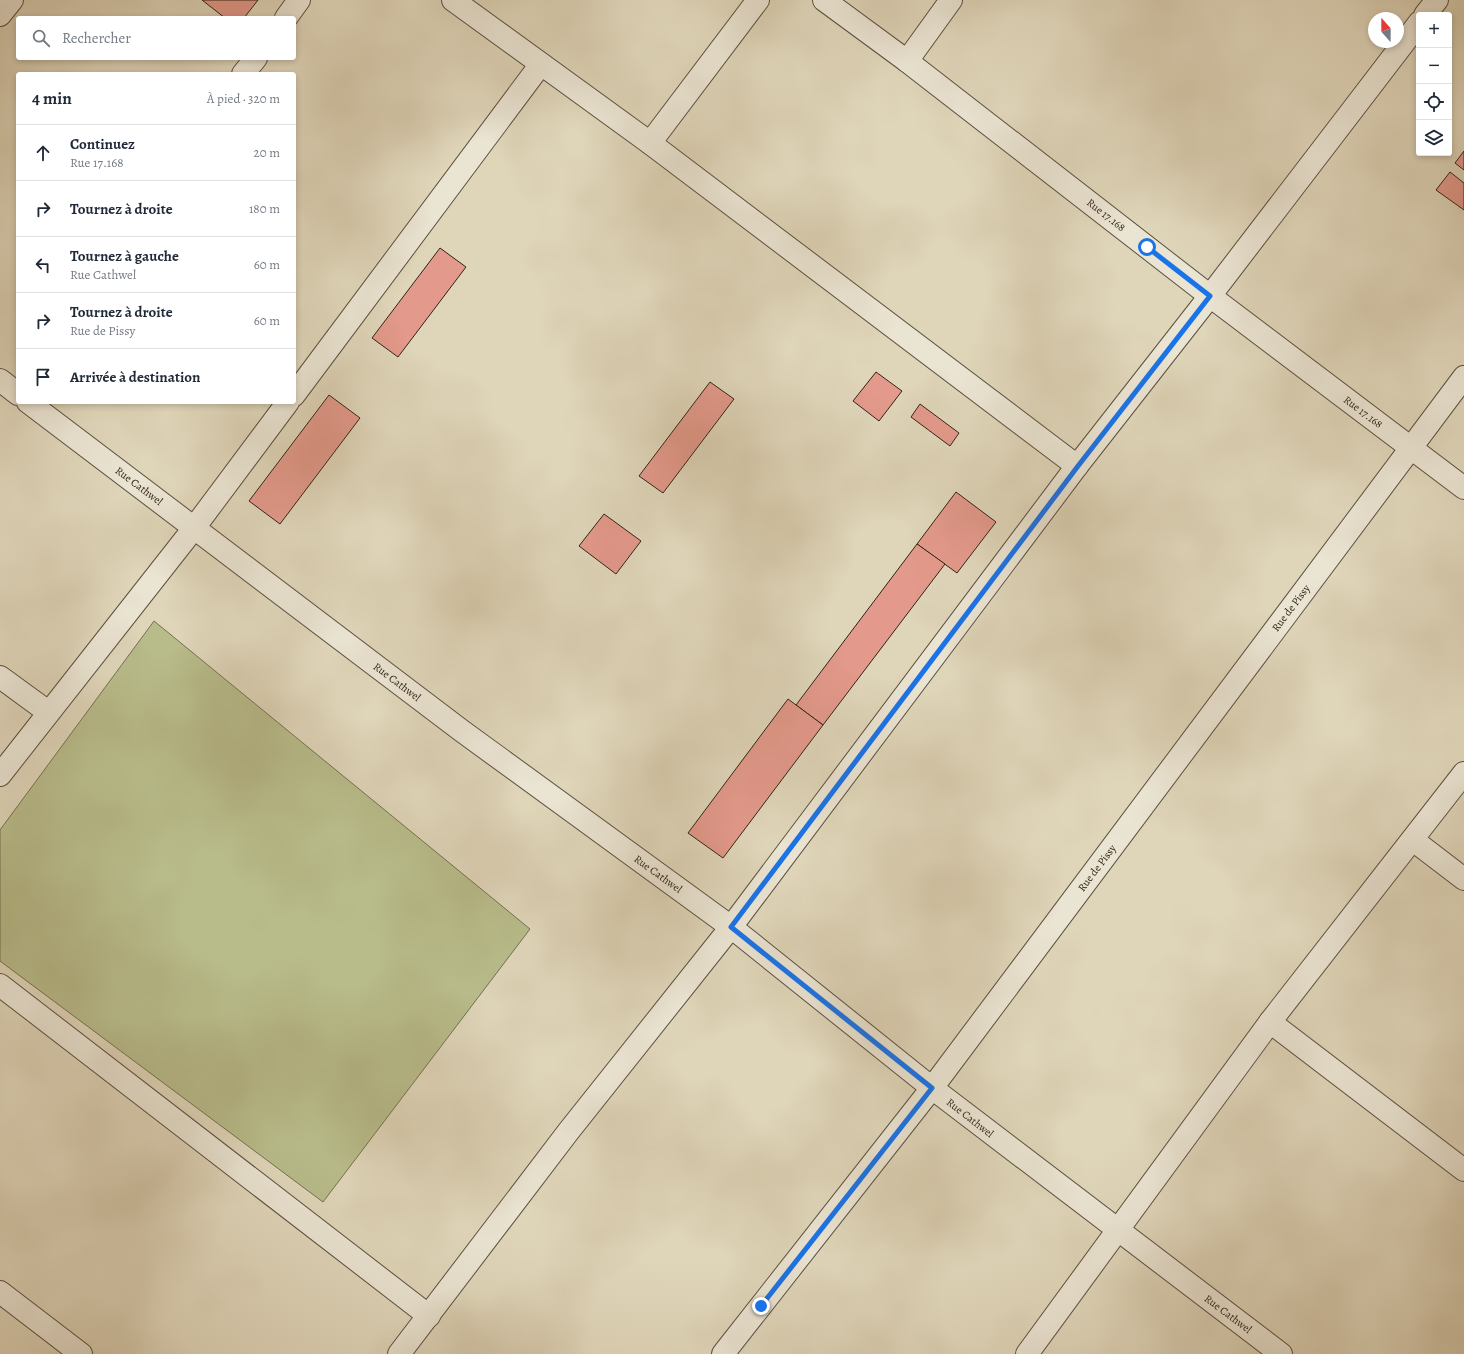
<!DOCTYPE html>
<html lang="fr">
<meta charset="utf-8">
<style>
:root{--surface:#fff;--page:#f6f6f7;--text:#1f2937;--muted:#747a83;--line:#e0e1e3}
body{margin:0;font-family:Alegreya,serif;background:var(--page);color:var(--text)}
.controls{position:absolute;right:12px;top:12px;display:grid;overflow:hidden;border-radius:4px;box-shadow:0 2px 6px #0003}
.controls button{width:36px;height:36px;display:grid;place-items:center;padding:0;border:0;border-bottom:1px solid var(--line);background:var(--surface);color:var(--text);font:20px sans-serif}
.compass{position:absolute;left:1368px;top:12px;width:36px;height:36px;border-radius:50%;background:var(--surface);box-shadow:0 2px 6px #0003;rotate:339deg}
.stop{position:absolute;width:12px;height:12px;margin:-9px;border:3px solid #1a73e8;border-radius:50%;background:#fff}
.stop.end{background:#1a73e8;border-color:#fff;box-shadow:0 1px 4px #0008}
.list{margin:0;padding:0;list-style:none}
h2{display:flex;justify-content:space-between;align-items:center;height:52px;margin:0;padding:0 16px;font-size:17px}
h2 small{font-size:13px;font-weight:400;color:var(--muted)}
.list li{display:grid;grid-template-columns:26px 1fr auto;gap:12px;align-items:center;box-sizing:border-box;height:56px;padding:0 16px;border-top:1px solid var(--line)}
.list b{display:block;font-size:15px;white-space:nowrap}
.list p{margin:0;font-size:13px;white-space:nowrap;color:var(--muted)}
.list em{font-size:13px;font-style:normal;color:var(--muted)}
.icon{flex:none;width:22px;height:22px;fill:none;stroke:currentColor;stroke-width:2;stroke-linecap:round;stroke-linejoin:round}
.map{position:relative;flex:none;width:1464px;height:1354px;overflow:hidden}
.search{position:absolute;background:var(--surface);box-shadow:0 2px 6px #0003;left:16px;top:16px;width:280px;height:44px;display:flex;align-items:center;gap:10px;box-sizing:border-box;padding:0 14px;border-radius:4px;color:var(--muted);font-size:15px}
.panel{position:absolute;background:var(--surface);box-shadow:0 2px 6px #0003;left:16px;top:72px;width:280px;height:332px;border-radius:4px}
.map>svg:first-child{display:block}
.green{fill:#b8bb8a;stroke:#747050}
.building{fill:#e3998b;stroke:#312417}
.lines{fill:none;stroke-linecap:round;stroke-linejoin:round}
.minor-casing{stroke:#5c5040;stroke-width:24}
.tertiary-casing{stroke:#5c5040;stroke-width:24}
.minor{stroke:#eae4d2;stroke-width:22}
.tertiary{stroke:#eae4d2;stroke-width:22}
.route{stroke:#1a73e8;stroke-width:5}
.labels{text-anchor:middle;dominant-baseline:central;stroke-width:3;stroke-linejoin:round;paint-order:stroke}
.street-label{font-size:11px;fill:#312417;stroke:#eae4d2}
</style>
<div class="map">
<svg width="1464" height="1354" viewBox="0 0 1464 1354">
<rect width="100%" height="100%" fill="#dfd5b9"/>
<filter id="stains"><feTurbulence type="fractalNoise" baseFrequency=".005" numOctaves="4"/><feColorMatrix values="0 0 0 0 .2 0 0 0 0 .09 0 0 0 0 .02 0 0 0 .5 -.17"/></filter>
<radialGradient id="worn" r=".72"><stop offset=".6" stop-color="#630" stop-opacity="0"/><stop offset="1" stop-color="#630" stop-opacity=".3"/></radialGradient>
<!-- green -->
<path class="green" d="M154,621l376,308 -207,273 -323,-241v-131z"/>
<!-- building -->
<g class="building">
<path d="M202,0h56l-14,18h-19z"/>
<path d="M1464,151v19l-9,-7z"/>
<path d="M1450,172l14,11v27l-28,-20z"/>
<path d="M440,248l26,19 -68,90 -26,-19z"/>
<path d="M876,372l26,19 -23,30 -26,-20z"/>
<path d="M710,382l24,17 -71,94 -24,-17z"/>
<path d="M329,395l31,23 -80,106 -31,-23z"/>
<path d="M920,404l39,29 -9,13 -39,-29z"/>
<path d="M956,492l40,30 -39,51 -40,-29z"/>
<path d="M604,514l37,27 -25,33 -37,-28z"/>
<path d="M917,544l28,20 -122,161 -27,-20z"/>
<path d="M788,699l35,26 -100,133 -35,-25z"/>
</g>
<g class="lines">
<!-- minor casing -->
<g class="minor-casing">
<g id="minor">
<path d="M453,0l197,143 427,323"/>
<path d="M824,0l83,61 303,235 254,192"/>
<path d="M0,15l12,-15"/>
<path d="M1425,15l12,-15"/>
<path d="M286,18l13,-18"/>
<path d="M907,61l44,-61"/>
<path d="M243,74l13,-16"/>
<path d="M650,143l108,-143"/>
<path d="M0,380l18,14"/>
<path d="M294,395l247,-331"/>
<path d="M28,402l434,329 269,196 201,161 349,266"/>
<path d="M0,677l48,35"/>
<path d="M0,775l194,-247 94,-126"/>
<path d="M1413,840l51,39"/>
<path d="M0,985l429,331"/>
<path d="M1270,1022l194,148"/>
<path d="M0,1292l81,62"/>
<path d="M399,1354l169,-222 163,-205 346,-461 133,-170 209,-273"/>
<path d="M1027,1354l243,-332 194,-249"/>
</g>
</g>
<!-- tertiary casing -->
<g class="tertiary-casing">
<path id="tertiary" d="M723,1354l209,-266 532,-711"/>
</g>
<!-- minor -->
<use href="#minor" class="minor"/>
<!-- tertiary -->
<use href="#tertiary" class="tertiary"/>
</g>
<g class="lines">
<!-- route -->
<path class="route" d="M761,1306l171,-218 -201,-161 347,-461 132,-170 -63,-49"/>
</g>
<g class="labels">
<!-- street labels -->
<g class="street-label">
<text transform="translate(1106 215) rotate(38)">Rue 17.168</text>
<text transform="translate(1363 412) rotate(37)">Rue 17.168</text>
<text transform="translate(139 486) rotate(37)">Rue Cathwel</text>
<text transform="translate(1291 608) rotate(-53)">Rue de Pissy</text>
<text transform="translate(397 682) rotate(37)">Rue Cathwel</text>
<text transform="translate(1097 868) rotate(-53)">Rue de Pissy</text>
<text transform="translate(658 874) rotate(36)">Rue Cathwel</text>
<text transform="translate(970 1118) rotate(38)">Rue Cathwel</text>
<text transform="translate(1228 1314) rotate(37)">Rue Cathwel</text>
</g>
</g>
<rect width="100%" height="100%" filter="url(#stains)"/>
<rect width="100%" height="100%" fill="url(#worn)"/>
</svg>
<div class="controls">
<button>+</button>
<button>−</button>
<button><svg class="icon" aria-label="locate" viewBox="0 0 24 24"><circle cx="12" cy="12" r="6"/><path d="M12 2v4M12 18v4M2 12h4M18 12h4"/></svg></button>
<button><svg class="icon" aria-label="layers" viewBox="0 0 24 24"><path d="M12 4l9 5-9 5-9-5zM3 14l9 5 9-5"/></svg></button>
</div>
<svg class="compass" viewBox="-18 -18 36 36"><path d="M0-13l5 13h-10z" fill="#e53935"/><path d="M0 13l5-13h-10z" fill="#747a83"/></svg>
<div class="stop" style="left:1147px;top:247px"></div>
<div class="stop end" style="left:761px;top:1306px"></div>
<div class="search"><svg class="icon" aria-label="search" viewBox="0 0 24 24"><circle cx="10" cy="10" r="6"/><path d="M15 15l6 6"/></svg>Rechercher</div>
<section class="panel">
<h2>4 min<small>À pied · 320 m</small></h2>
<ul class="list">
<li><svg class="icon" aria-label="ahead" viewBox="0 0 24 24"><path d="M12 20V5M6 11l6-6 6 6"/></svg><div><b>Continuez</b><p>Rue 17.168</p></div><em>20 m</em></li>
<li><svg class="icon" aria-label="right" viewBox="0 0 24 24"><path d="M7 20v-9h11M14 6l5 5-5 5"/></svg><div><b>Tournez à droite</b></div><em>180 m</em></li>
<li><svg class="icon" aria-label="left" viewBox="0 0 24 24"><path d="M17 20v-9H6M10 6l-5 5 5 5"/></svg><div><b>Tournez à gauche</b><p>Rue Cathwel</p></div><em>60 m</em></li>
<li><svg class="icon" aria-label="right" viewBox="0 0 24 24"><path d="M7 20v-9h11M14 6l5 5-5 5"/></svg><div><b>Tournez à droite</b><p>Rue de Pissy</p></div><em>60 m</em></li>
<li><svg class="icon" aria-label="arrive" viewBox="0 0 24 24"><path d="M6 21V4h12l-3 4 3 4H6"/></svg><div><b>Arrivée à destination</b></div></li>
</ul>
</section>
</div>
